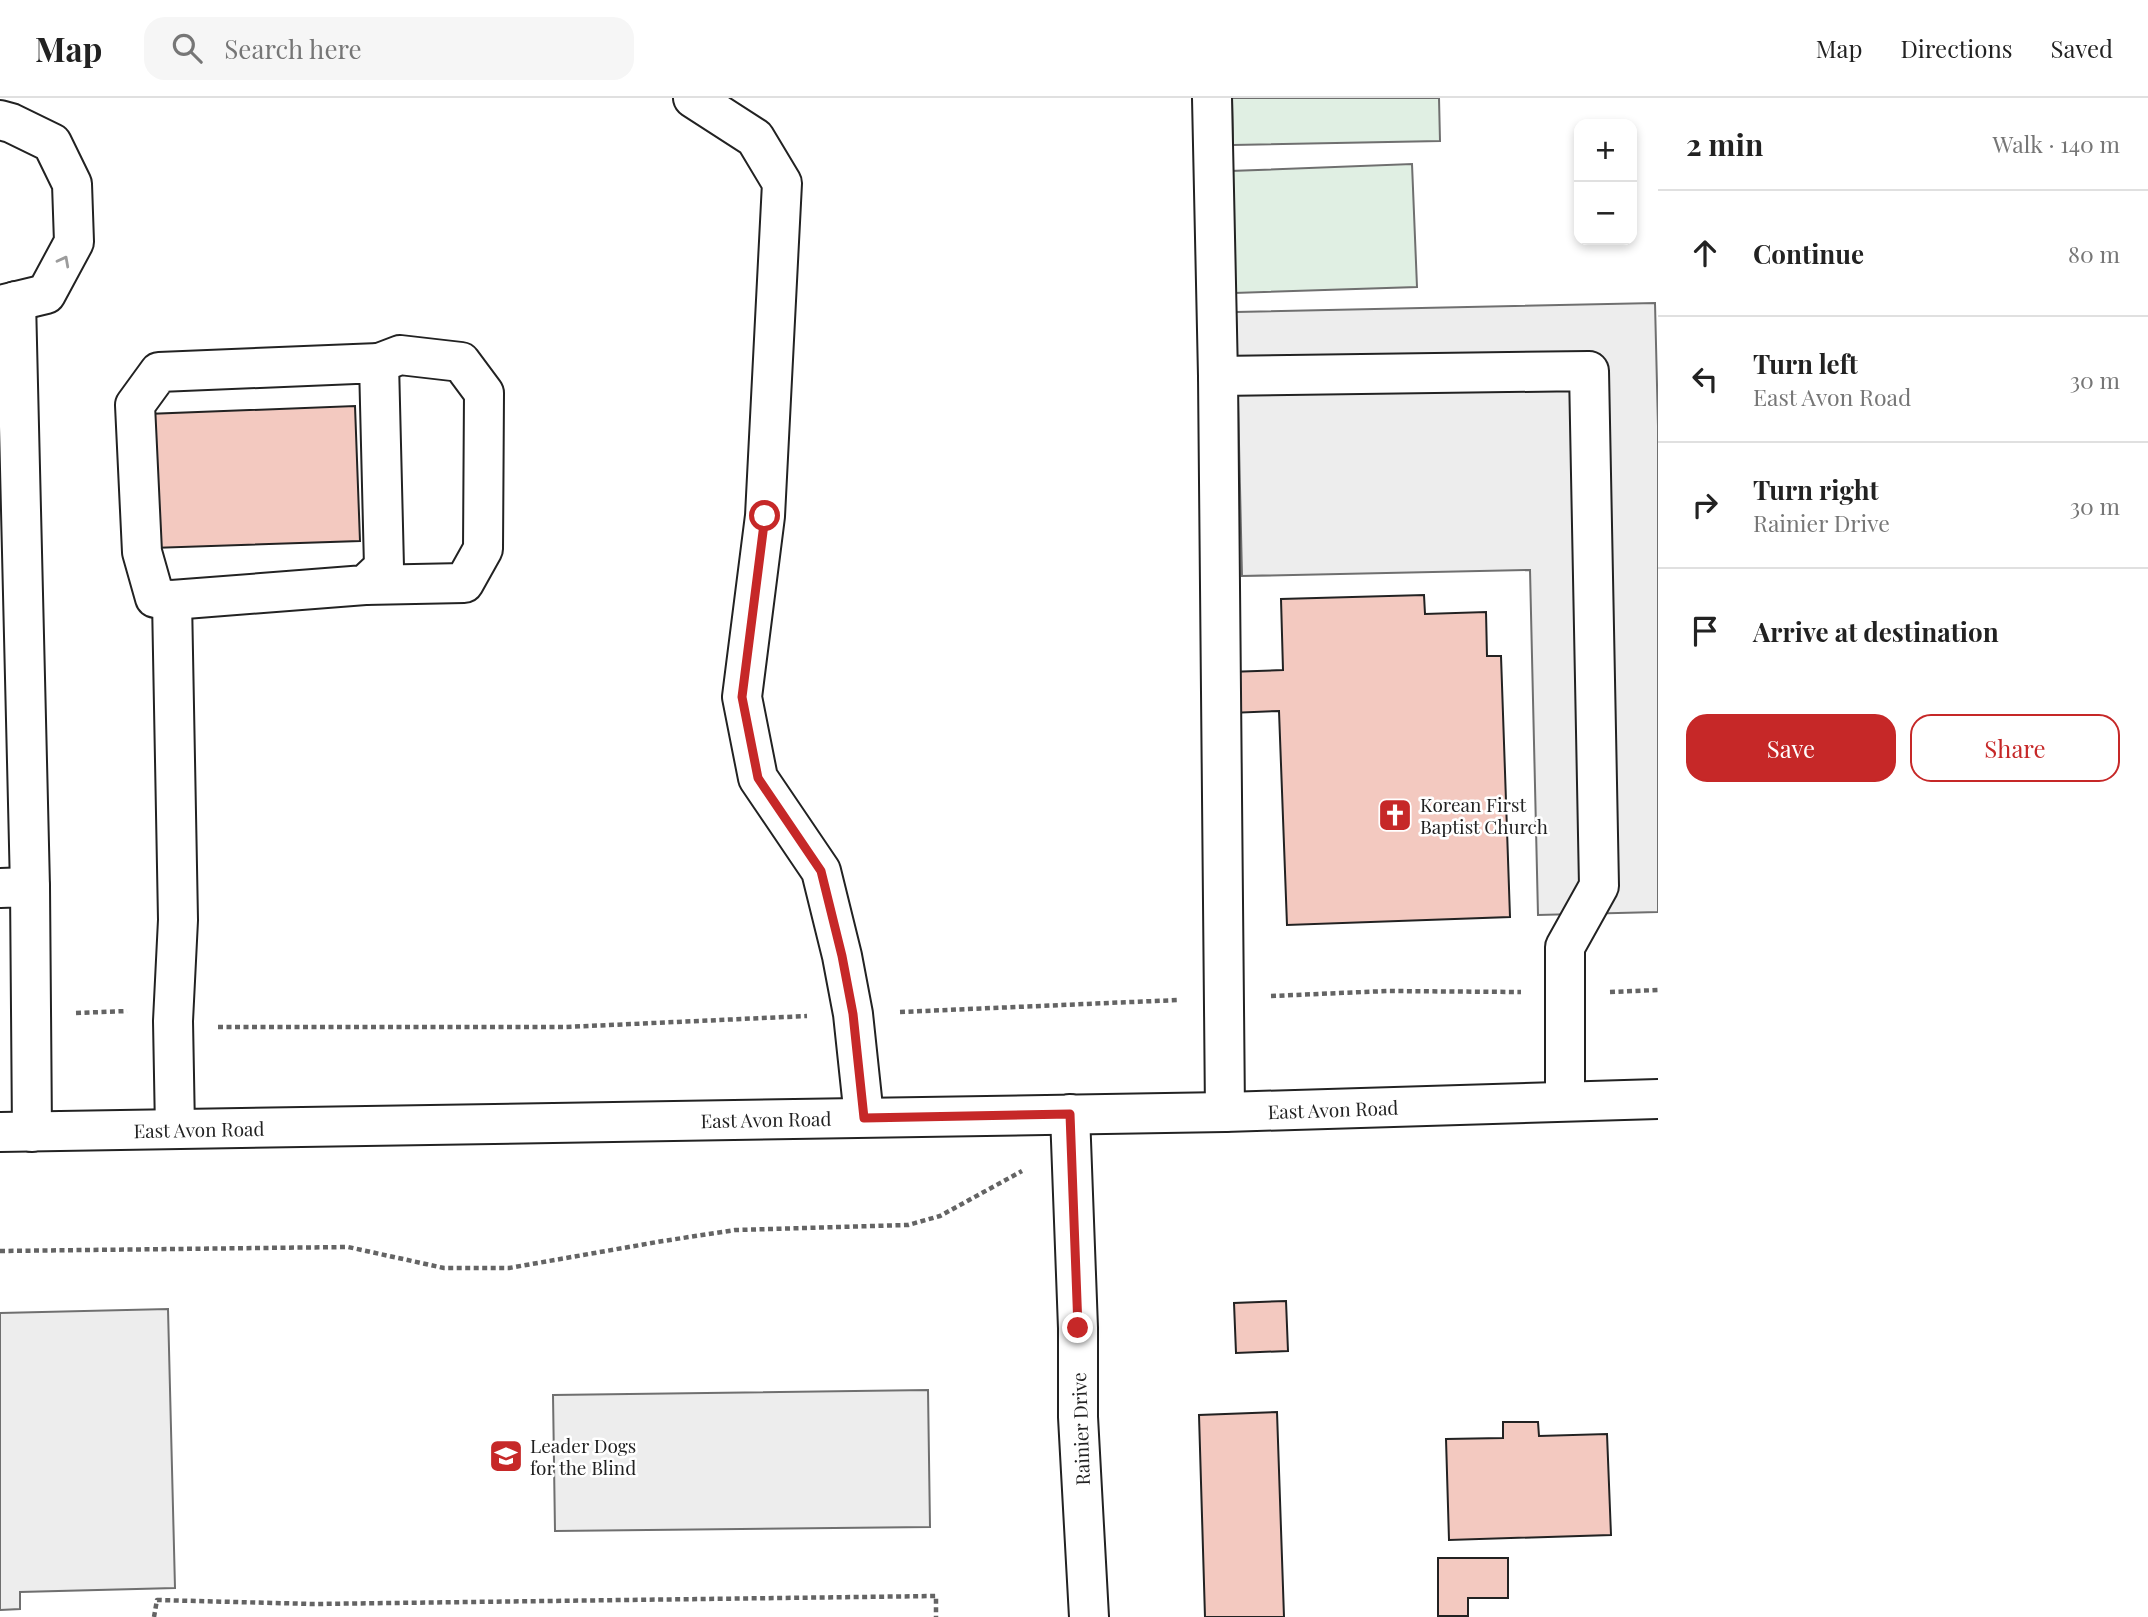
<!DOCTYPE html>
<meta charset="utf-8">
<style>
:root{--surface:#fff;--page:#f6f6f6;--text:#222;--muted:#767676;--line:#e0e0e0;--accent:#c62828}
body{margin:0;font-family:"Playfair Display",serif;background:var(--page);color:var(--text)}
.controls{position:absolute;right:21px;top:21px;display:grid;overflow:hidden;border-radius:14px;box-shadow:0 4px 10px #0003}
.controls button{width:63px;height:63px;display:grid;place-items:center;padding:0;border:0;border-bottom:2px solid var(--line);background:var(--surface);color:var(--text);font:35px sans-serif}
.stop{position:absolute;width:21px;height:21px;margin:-16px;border:5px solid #c62828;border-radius:50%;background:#fff}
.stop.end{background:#c62828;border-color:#fff;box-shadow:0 2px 7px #0008}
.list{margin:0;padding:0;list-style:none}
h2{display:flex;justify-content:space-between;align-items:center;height:91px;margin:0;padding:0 28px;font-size:30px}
h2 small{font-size:23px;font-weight:400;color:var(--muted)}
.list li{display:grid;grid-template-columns:46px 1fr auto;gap:21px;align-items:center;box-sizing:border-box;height:126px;padding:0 28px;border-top:2px solid var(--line)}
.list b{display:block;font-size:26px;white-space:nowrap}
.list p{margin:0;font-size:23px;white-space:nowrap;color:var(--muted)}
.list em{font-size:23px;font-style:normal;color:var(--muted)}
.actions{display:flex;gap:14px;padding:21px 28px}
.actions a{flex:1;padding:16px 0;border:2px solid var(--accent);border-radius:21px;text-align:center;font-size:24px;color:var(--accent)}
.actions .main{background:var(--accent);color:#fff}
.icon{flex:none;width:38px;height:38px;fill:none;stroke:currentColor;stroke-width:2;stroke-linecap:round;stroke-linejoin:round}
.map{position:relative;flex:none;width:1658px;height:1519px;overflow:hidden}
header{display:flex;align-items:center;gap:42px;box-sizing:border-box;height:98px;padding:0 35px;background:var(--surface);border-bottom:2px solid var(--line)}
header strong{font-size:33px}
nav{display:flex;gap:38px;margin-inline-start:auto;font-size:24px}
.search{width:490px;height:63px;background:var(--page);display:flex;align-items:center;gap:18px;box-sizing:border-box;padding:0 24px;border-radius:21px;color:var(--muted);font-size:26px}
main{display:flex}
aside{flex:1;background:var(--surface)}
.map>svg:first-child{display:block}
.green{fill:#e0efe3;stroke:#6f6f6f;stroke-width:2}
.parking{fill:#ededed;stroke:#6f6f6f;stroke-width:2}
.building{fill:#f3c9c0;stroke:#222;stroke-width:2}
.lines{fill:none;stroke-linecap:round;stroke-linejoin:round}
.minor-casing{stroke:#222;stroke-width:42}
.major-casing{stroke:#222;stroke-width:42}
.path{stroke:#646464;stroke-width:4.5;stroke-dasharray:5 3.5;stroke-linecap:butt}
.minor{stroke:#fff;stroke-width:38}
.major{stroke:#fff;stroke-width:38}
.oneway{stroke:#9c9c9c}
.route{stroke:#c62828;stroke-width:9}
.labels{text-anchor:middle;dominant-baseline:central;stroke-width:5;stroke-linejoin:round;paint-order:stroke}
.poi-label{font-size:19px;fill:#222;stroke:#fff;text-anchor:start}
.street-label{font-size:19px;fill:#222;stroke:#fff}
</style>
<header>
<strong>Map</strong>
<div class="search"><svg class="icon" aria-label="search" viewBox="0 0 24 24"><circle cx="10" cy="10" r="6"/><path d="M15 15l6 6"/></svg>Search here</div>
<nav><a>Map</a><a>Directions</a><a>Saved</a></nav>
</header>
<main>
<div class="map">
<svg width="1658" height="1519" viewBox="0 0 1658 1519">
<rect width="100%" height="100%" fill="#fff"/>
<!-- green -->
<g class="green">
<path d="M1232,0h207l1,43 -207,4z"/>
<path d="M1412,66l5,123 -183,6 -4,-122z"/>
</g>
<!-- parking -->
<g class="parking">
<path d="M1655,205l3,123v486l-120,3 -8,-345 -288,6 -6,-264z"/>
<path d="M168,1211l7,279 -155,4v17l-20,1v-297z"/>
<path d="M928,1292l2,137 -375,4 -2,-136z"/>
</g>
<!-- building -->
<g class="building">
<path d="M355,308l5,135 -208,7 -5,-134z"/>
<path d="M1424,497l1,19 61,-2 1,44h14l9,261 -223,8 -8,-214 -49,2 -2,-41 55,-2 -2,-71z"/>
<path d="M1286,1203l2,50 -52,2 -2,-50z"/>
<path d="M1277,1314l7,205h-79l-6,-202z"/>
<path d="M1503,1324h35l1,14 68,-2 4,101 -162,5 -3,-101 57,-1z"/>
<path d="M1438,1460h70v40h-40v18h-30z"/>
</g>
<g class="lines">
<!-- minor casing -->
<g class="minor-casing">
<g id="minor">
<path d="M693,0l62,40 27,45 -17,333 -23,181 16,81 63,93 21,85 11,58 11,103"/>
<path d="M1212,0l6,278"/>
<path d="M0,22l11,3 41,20 20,41 2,58 -28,52 -46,11"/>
<path d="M16,203l14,586"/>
<path d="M379,265l5,204 -19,18 -193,15 -17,-2 -13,-46 -7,-147 24,-33z"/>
<path d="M365,487l99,-2 19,-34 1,-156 -23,-31 -61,-7 -21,8"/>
<path d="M172,502l6,320 -5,101 2,108"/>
<path d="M0,790l30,-1 2,245"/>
<path d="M1225,1014l-7,-736 371,-5 10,515 -34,61v154"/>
<path d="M1070,1016l8,214v89l11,200"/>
</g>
</g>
<!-- major casing -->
<g class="major-casing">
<path id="major" d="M0,1034l1225,-20 433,-13"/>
</g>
<!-- path -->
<g class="path">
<path d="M1610,894l48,-2"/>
<path d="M1271,898l116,-5 134,1"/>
<path d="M900,914l278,-12"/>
<path d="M76,915l51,-2"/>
<path d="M218,929h348l241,-11"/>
<path d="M0,1153l348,-4 96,21h65l154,-27 72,-11 173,-5 32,-9 82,-45"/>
<path d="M154,1519l3,-17 157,4 622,-8v21"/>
</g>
<!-- minor -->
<use href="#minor" class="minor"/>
<!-- major -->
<use href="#major" class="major"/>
</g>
<!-- one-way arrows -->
<defs><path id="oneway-chevron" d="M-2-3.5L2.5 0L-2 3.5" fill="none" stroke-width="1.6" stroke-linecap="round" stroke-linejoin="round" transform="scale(1.75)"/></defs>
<use class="oneway" href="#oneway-chevron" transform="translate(64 163) rotate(-62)"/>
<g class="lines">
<!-- route -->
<path class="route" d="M765,418l-23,181 16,81 63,93 21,85 11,58 11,104 206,-4 8,214"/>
</g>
<!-- icons -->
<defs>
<g id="church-square" transform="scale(1.75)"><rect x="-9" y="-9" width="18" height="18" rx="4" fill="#c62828" stroke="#fff"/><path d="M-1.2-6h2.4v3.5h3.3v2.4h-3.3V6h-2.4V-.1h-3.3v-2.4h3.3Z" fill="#fff"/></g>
<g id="school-square" transform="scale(1.75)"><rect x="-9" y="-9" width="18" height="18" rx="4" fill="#c62828" stroke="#fff"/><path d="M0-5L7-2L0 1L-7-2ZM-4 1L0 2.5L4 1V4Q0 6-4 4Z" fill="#fff"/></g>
</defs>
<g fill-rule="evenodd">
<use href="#church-square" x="1395" y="717"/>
<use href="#school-square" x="506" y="1358"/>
</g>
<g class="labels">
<!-- poi labels -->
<g class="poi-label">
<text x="1420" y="706">Korean First<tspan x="1420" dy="22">Baptist Church</tspan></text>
<text x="530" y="1347">Leader Dogs<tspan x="530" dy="22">for the Blind</tspan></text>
</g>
<!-- street labels -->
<g class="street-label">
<text transform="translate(1333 1011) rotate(-2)">East Avon Road</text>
<text transform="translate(766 1021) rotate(-1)">East Avon Road</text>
<text transform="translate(199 1031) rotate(-1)">East Avon Road</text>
<text transform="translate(1080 1331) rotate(-92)">Rainier Drive</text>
</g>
</g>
</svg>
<div class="controls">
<button>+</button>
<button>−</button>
</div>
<div class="stop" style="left:765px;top:418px"></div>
<div class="stop end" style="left:1078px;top:1230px"></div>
</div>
<aside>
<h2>2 min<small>Walk · 140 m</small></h2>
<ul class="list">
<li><svg class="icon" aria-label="ahead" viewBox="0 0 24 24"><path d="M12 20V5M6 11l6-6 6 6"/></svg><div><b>Continue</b></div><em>80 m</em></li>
<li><svg class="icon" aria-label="left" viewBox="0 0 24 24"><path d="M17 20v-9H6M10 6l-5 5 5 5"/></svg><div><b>Turn left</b><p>East Avon Road</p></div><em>30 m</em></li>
<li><svg class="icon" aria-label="right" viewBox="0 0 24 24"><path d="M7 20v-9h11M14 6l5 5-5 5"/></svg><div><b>Turn right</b><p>Rainier Drive</p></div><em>30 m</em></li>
<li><svg class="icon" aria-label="arrive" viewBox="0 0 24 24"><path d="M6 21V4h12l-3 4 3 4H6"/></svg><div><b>Arrive at destination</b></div></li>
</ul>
<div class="actions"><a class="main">Save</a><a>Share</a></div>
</aside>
</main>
